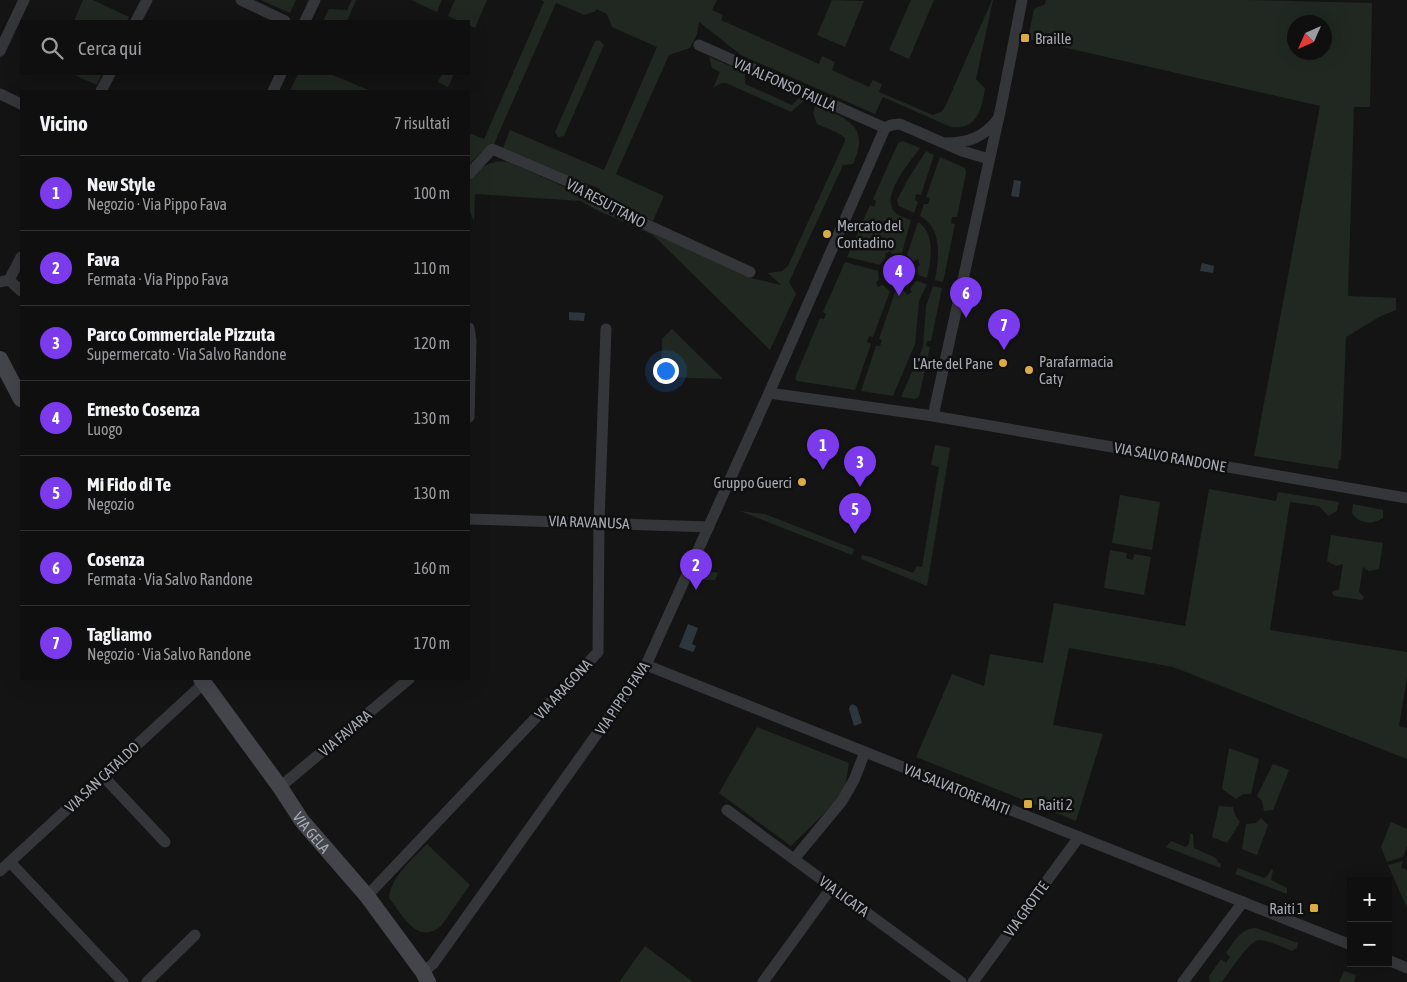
<!DOCTYPE html>
<html lang="it">
<meta charset="utf-8">
<style>
:root{--surface:#0f0f10;--page:#1d1d1e;--text:#f1f3f6;--muted:#9b9c9f;--line:#2f2f30;--accent:#7c3aed}
body{margin:0;font-family:"Asap Condensed",sans-serif;background:var(--page);color:var(--text)}
.controls{position:absolute;right:15px;bottom:15px;display:grid;overflow:hidden;border-radius:0px;box-shadow:0 5px 20px #0002}
.controls button{width:45px;height:45px;display:grid;place-items:center;padding:0;border:0;border-bottom:1px solid var(--line);background:var(--surface);color:var(--text);font:25px sans-serif}
.compass{position:absolute;left:1287px;top:15px;width:45px;height:45px;border-radius:50%;background:var(--surface);box-shadow:0 5px 20px #0002;rotate:225deg}
.you{position:absolute;left:665px;top:370px;width:18px;height:18px;margin:-12px;border:4px solid #fff;border-radius:50%;background:#1a73e8;box-shadow:0 0 0 8px #1a73e833}
.badge{display:grid;place-items:center;width:32px;height:32px;border-radius:50%;background:var(--accent);color:#fff;font-size:16px;font-weight:700}
.pin{position:absolute;translate:-50% -41px;filter:drop-shadow(0 1px 2px #0008)}
.pin::after{content:'';position:absolute;top:26px;width:18px;height:15px;background:inherit;clip-path:polygon(0 0,100% 0,50% 100%)}
.list{margin:0;padding:0;list-style:none}
h2{display:flex;justify-content:space-between;align-items:center;height:65px;margin:0;padding:0 20px;font-size:21px}
h2 small{font-size:16px;font-weight:400;color:var(--muted)}
.list li{display:grid;grid-template-columns:32px 1fr auto;gap:15px;align-items:center;box-sizing:border-box;height:75px;padding:0 20px;border-top:1px solid var(--line)}
.list b{display:block;font-size:19px;white-space:nowrap}
.list p{margin:0;font-size:16px;white-space:nowrap;color:var(--muted)}
.list em{font-size:16px;font-style:normal;color:var(--muted)}
.icon{flex:none;width:28px;height:28px;fill:none;stroke:currentColor;stroke-width:2;stroke-linecap:round;stroke-linejoin:round}
.map{position:relative;flex:none;width:1407px;height:982px;overflow:hidden}
.search{position:absolute;background:var(--surface);box-shadow:0 5px 20px #0002;left:20px;top:20px;width:450px;height:55px;display:flex;align-items:center;gap:12px;box-sizing:border-box;padding:0 18px;border-radius:0px;color:var(--muted);font-size:19px}
.panel{position:absolute;background:var(--surface);box-shadow:0 5px 20px #0002;left:20px;top:90px;width:450px;height:590px;border-radius:0px}
.map>svg:first-child{display:block}
.green{fill:#202821;fill-rule:evenodd}
.water{fill:#2e363d}
.lines{fill:none;stroke-linecap:round;stroke-linejoin:round}
.street{stroke:#35363a;stroke-width:11}
.secondary{stroke:#43454a;stroke-width:16}
.poi-dot{fill:#deaa43;stroke:#0f0f10;stroke-width:2}
.labels{text-anchor:middle;dominant-baseline:central;stroke-width:5;stroke-linejoin:round;paint-order:stroke}
.poi-label{font-size:15px;fill:#a7abb4;stroke:#0f0f10;text-anchor:start}
.street-label{font-size:15px;fill:#a7abb4;stroke:#0f0f10}
</style>
<div class="map">
<svg width="1407" height="982" viewBox="0 0 1407 982">
<rect width="100%" height="100%" fill="#141415"/>
<!-- green -->
<g class="green">
<path d="M83,0h10l36,17 -2,4h-53z"/>
<path d="M261,0h35l-6,13z"/>
<path d="M352,0h4l-9,21h-24l6,-12 18,1z"/>
<path d="M411,0h31l-5,12z"/>
<path d="M455,0h32l-12,28 -6,-3v-4h-10l-11,-5z"/>
<path d="M541,0h176l-5,10 11,5 -2,5 98,44 3,-8 13,6 -3,8 37,17 4,-7 9,4 -3,8 54,23 8,-3 4,-5 47,-107h1l-17,79 9,10c-4,22 -8,41 -34,38l-68,-30 -8,17 -134,-59 -42,-33 -2,12 -7,14 -21,7 -53,119 48,22 -11,25 -56,-25 3,-7 -97,-41 7,-18 94,40 53,-123 -45,-20 -5,-13 -11,-5v2l-11,4 -29,-12 -62,141 -3,-1 -22,21v-31l15,6 60,-137z"/>
<path d="M832,0l32,1 -19,46 -28,-12z"/>
<path d="M911,0h23l-25,59 -20,-9z"/>
<path d="M1046,0h201l125,3 -2,104h-16l-6,189 48,2v12l-15,6 -35,21 -5,123h-2l-1,9 -84,-13 66,-350 -292,-67 6,-30 11,-5zM1324,22v30h-30v-30z"/>
<path d="M599,40l5,5 -40,91 -6,1 -3,-5 40,-91z"/>
<path d="M709,57l36,15v12l47,21 8,-8 5,3 -14,12 -65,-29h-5l-8,5 7,-16 -8,-4z"/>
<path d="M72,74h30l-5,11z"/>
<path d="M298,74h32l41,17h-81z"/>
<path d="M442,74h12l-6,13 -10,-5z"/>
<path d="M816,104c30,16 55,20 37,60l-10,1 -54,117 7,12 -26,56 -117,-115 -59,-26 -13,-8 -106,-7 -1,27 -5,-11v-30c12,-13 23,-22 42,-17l65,29 19,14 156,72 30,7 -13,-12 14,-2 6,-5 57,-125v-3l-7,-5 -21,-9 -4,-11z"/>
<path d="M903,141l17,7c-10,14 -43,51 -23,66 4,3 10,4 14,6l-9,33 -10,1 -2,-3 -5,3 1,3 -6,8 -33,-8 23,-52 4,2 2,-6 -3,-2 25,-56z"/>
<path d="M926,151l8,4 -13,40 -5,-1 -1,6 3,2 -4,11 -15,-7 -2,-6 10,-19z"/>
<path d="M940,157l25,11 1,5 -9,44h-5l-1,6 4,1 -12,58 -8,-2c4,-22 8,-51 -15,-64l4,-12h4l2,-6 -4,-1z"/>
<path d="M918,222c18,11 13,39 9,56l-9,-3 -1,-8 3,-2 -2,-6 -4,2 -7,-6z"/>
<path d="M845,262l33,9 1,9 -3,2 2,5 5,-2 7,6 -17,46 -4,-1 -2,6 4,2 -16,46 -58,-9 -2,-3 25,-60 4,1 2,-5 -3,-2z"/>
<path d="M916,281l11,3 -8,17 -4,43 -22,52 -32,-5 15,-45h4l2,-6 -3,-1 16,-47h10l2,3 5,-3 -2,-3z"/>
<path d="M933,286l9,2 -11,53h-4l-1,5 4,1 -11,50 -4,2 -14,-2 22,-50 3,-41z"/>
<path d="M672,329l51,50 -62,-2 1,-38z"/>
<path d="M935,445l15,3 -23,138 -66,-27 1,-4 9,2 42,16 4,-7 5,1 17,-100 -8,-2z"/>
<path d="M1209,489l67,12 2,-9 61,10 -2,9 -9,5 -9,-10 -29,-4 -20,128 137,22v26l-8,48 8,2v31l-234,-92 -104,-19 -16,77 50,9 -27,87 -160,-64 36,-83 32,12 6,-32 53,9 11,-60 131,23z"/>
<path d="M1120,495l40,7 -8,48 -40,-7z"/>
<path d="M1353,504l30,6v8c-11,7 -24,6 -31,-5z"/>
<path d="M740,511l25,3 89,35 -2,6z"/>
<path d="M1331,535l52,8 -4,26 -10,2 -6,-4 -4,25 5,5 -2,3 -28,-4 -2,-4 7,-3 4,-25 -7,2 -9,-5z"/>
<path d="M1110,550l17,3 -1,5 7,2 1,-6 17,3 -7,38 -40,-7z"/>
<path d="M713,572l5,1 -3,7h-10l-6,-2 5,-4z"/>
<path d="M757,727l92,36 -3,19 -7,17 -48,47 -72,-53z"/>
<path d="M1229,748l30,11 -8,35h-8l-7,5 -14,-10z"/>
<path d="M1273,764l16,6 -16,40 -9,1 -2,-10 -5,-5z"/>
<path d="M1219,806l14,1 2,8 5,7 -13,21 -15,-6z"/>
<path d="M1261,818l7,7 -11,30 -15,-6 4,-25 10,-1z"/>
<path d="M1391,822l16,7v17l-4,11 -16,5 -6,-15z"/>
<path d="M1190,834h3l1,14 22,10 2,4 3,2 -1,4 -54,-21 5,-6 15,6 3,-3z"/>
<path d="M427,844l43,41 -29,41c-24,20 -39,-12 -52,-28 2,-22 24,-39 38,-54z"/>
<path d="M1403,861l-2,7 6,2v38l-19,-43z"/>
<path d="M1238,868l26,10 4,-3 3,-6 2,1 -2,10 16,8v6l-52,-20z"/>
<path d="M1256,928l42,15 -1,5 -5,3c-7,-3 -27,-12 -34,-11 -9,2 -30,33 -36,42h-12l-1,-6 12,-17 5,4 4,-6 -4,-4c8,-11 15,-25 30,-25z"/>
<path d="M645,946l48,36h-74z"/>
<path d="M1344,971l12,4 -2,7h-15z"/>
</g>
<!-- water -->
<g class="water">
<path d="M1014,180l7,1 -2,16 -8,-1z"/>
<path d="M1202,263l12,3 -1,7 -13,-2z"/>
<path d="M569,312l16,1 -1,8 -15,-1z"/>
<path d="M688,624l10,4 -6,16 4,2 -3,6 -14,-5z"/>
<path d="M853,704l4,3 5,16 -8,3 -5,-17 1,-3z"/>
</g>
<g class="lines">
<!-- street -->
<g class="street">
<path d="M241,0l44,21"/>
<path d="M136,21l11,-21"/>
<path d="M305,21l10,-21"/>
<path d="M699,45l186,83"/>
<path d="M0,51l24,-51"/>
<path d="M101,91l9,-17"/>
<path d="M273,91l8,-17"/>
<path d="M0,94l21,10"/>
<path d="M946,143c22,0 38,-6 51,-23"/>
<path d="M469,174l23,-25 89,38 14,14 155,71"/>
<path d="M9,280l12,11"/>
<path d="M0,282l9,-2 12,-23"/>
<path d="M469,328l2,13 -2,76"/>
<path d="M769,393l164,23 474,82"/>
<path d="M933,416l68,-309 21,-107"/>
<path d="M469,519l240,8"/>
<path d="M646,665l705,280"/>
<path d="M103,776l62,66"/>
<path d="M280,787l129,-108"/>
<path d="M727,810l234,172"/>
<path d="M794,859l48,-58 12,-21 11,-28"/>
<path d="M10,862l113,120"/>
<path d="M0,871l204,-188"/>
<path d="M367,896l231,-244 1,-130 7,-193"/>
<path d="M1388,960l19,8"/>
<path d="M423,972l10,-8 213,-299 123,-272 116,-265 6,-3 9,-1 62,27 27,8"/>
<path d="M147,982l48,-47"/>
<path d="M763,982l69,-95"/>
<path d="M973,982l106,-145"/>
<path d="M1183,982l60,-80"/>
</g>
<!-- secondary -->
<g class="secondary">
<path d="M0,359l21,40"/>
<path id="s1" d="M201,679l79,108 22,34 65,75 56,76 5,10"/>
</g>
</g>
<!-- markers -->
<g class="poi-dot">
<rect x="1020" y="33" width="10" height="10" rx="2.5"/>
<circle cx="827" cy="234" r="5"/>
<circle cx="1003" cy="363" r="5"/>
<circle cx="1029" cy="370" r="5"/>
<circle cx="802" cy="482" r="5"/>
<rect x="1023" y="799" width="10" height="10" rx="2.5"/>
<rect x="1309" y="903" width="10" height="10" rx="2.5"/>
</g>
<g class="labels">
<!-- poi labels -->
<g class="poi-label">
<text x="1035" y="38">Braille</text>
<text x="837" y="225">Mercato del<tspan x="837" dy="17">Contadino</tspan></text>
<text x="1039" y="361">Parafarmacia<tspan x="1039" dy="17">Caty</tspan></text>
<text x="993" y="363" text-anchor="end">L'Arte del Pane</text>
<text x="792" y="482" text-anchor="end">Gruppo Guerci</text>
<text x="1038" y="804">Raiti 2</text>
<text x="1304" y="908" text-anchor="end">Raiti 1</text>
</g>
<!-- street labels -->
<g class="street-label">
<text transform="translate(785 84) rotate(24)">VIA ALFONSO FAILLA</text>
<text transform="translate(606 203) rotate(28)">VIA RESUTTANO</text>
<text transform="translate(1170 457) rotate(10)">VIA SALVO RANDONE</text>
<text transform="translate(589 522) rotate(2)">VIA RAVANUSA</text>
<text transform="translate(563 689) rotate(-47)">VIA ARAGONA</text>
<text transform="translate(622 698) rotate(-56)">VIA PIPPO FAVA</text>
<text transform="translate(345 733) rotate(-40)">VIA FAVARA</text>
<text transform="translate(102 777) rotate(-43)">VIA SAN CATALDO</text>
<text transform="translate(957 789) rotate(22)">VIA SALVATORE RAITI</text>
<text stroke="none"><textPath href="#s1" startOffset="189">VIA GELA</textPath></text>
<text transform="translate(844 896) rotate(36)">VIA LICATA</text>
<text transform="translate(1026 909) rotate(-54)">VIA GROTTE</text>
</g>
</g>
</svg>
<div class="controls">
<button>+</button>
<button>−</button>
</div>
<svg class="compass" viewBox="-18 -18 36 36"><path d="M0-13l5 13h-10z" fill="#e53935"/><path d="M0 13l5-13h-10z" fill="#9b9c9f"/></svg>
<div class="you"></div>
<div class="pin badge" style="left:823px;top:470px">1</div>
<div class="pin badge" style="left:696px;top:590px">2</div>
<div class="pin badge" style="left:860px;top:487px">3</div>
<div class="pin badge" style="left:899px;top:296px">4</div>
<div class="pin badge" style="left:855px;top:534px">5</div>
<div class="pin badge" style="left:966px;top:318px">6</div>
<div class="pin badge" style="left:1004px;top:350px">7</div>
<div class="search"><svg class="icon" aria-label="search" viewBox="0 0 24 24"><circle cx="10" cy="10" r="6"/><path d="M15 15l6 6"/></svg>Cerca qui</div>
<section class="panel">
<h2>Vicino<small>7 risultati</small></h2>
<ul class="list">
<li><span class="badge">1</span><div><b>New Style</b><p>Negozio · Via Pippo Fava</p></div><em>100 m</em></li>
<li><span class="badge">2</span><div><b>Fava</b><p>Fermata · Via Pippo Fava</p></div><em>110 m</em></li>
<li><span class="badge">3</span><div><b>Parco Commerciale Pizzuta</b><p>Supermercato · Via Salvo Randone</p></div><em>120 m</em></li>
<li><span class="badge">4</span><div><b>Ernesto Cosenza</b><p>Luogo</p></div><em>130 m</em></li>
<li><span class="badge">5</span><div><b>Mi Fido di Te</b><p>Negozio</p></div><em>130 m</em></li>
<li><span class="badge">6</span><div><b>Cosenza</b><p>Fermata · Via Salvo Randone</p></div><em>160 m</em></li>
<li><span class="badge">7</span><div><b>Tagliamo</b><p>Negozio · Via Salvo Randone</p></div><em>170 m</em></li>
</ul>
</section>
</div>
